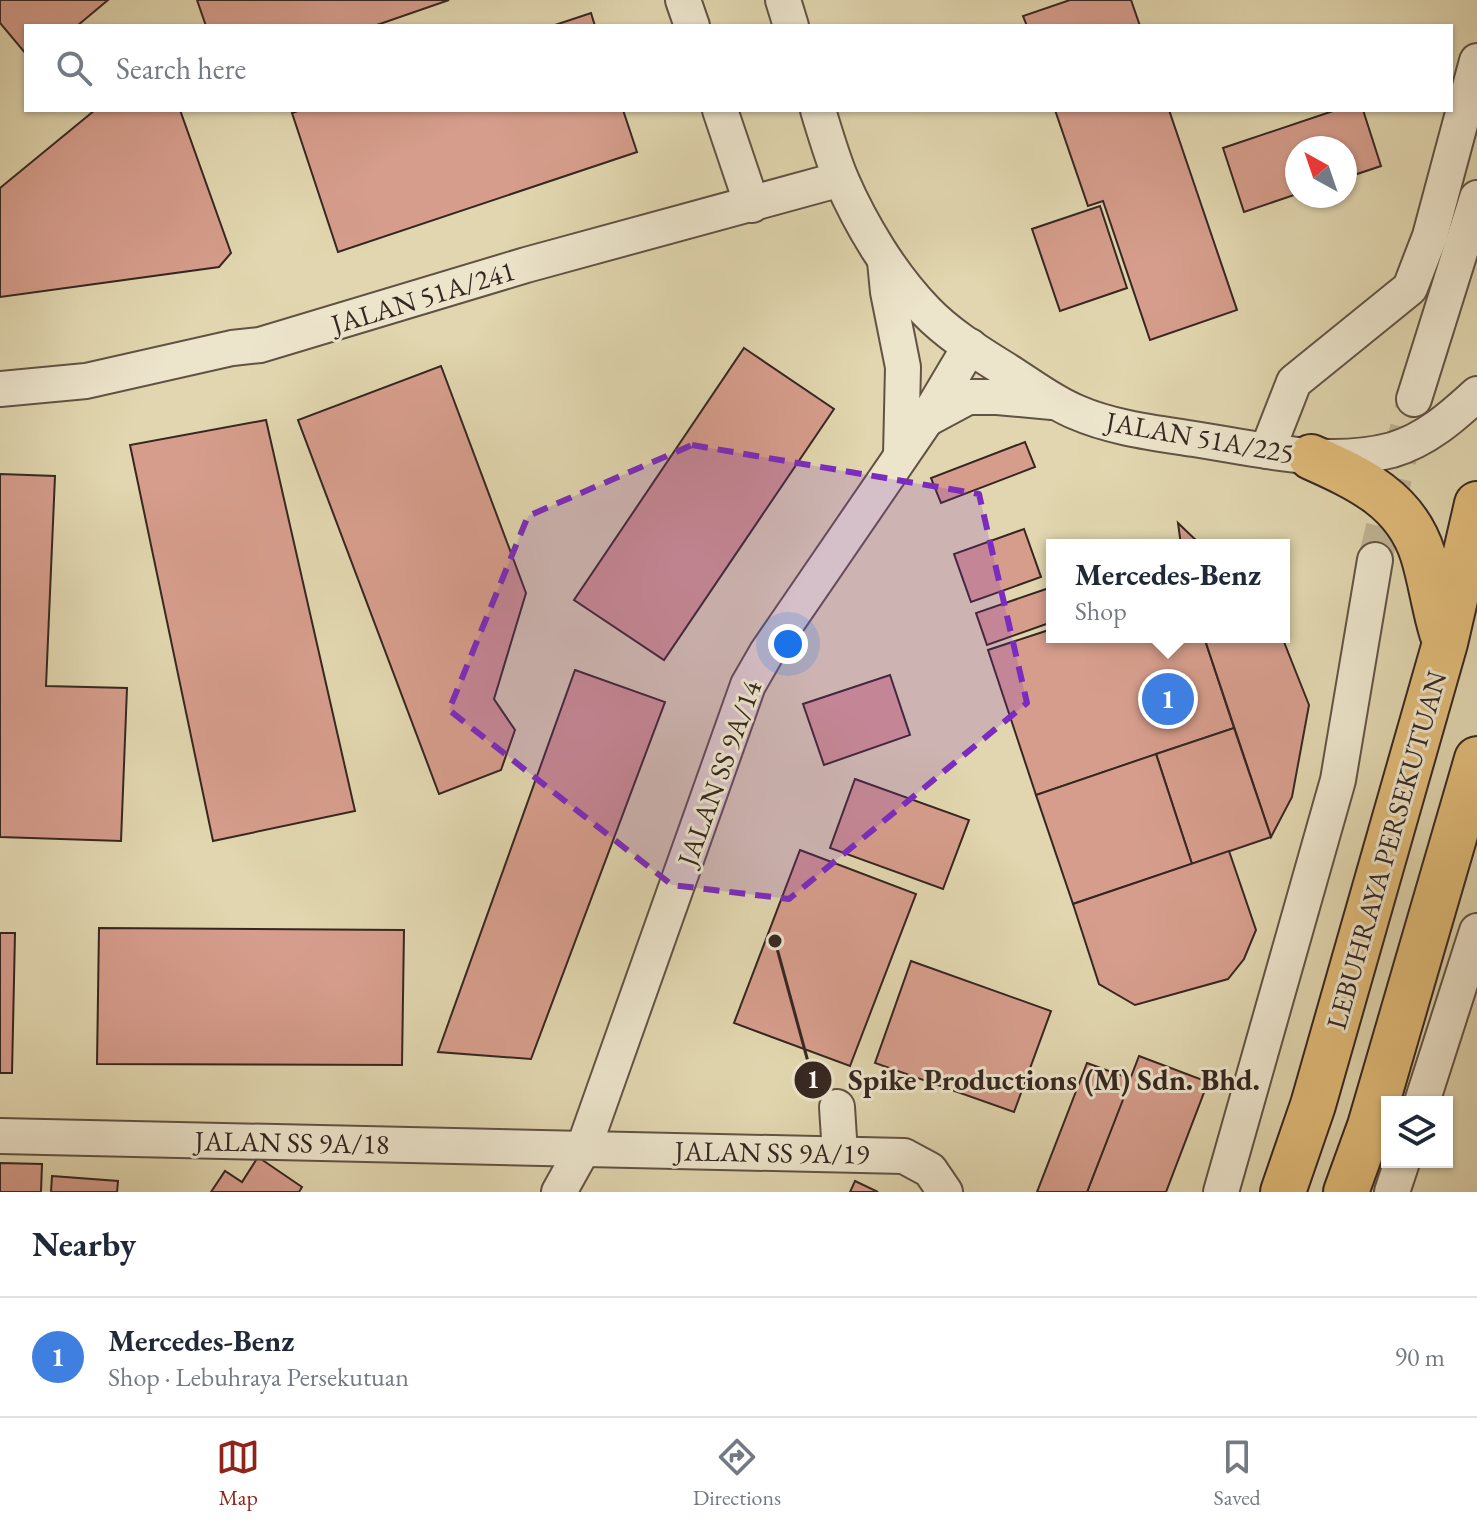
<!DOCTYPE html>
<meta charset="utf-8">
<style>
:root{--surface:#fff;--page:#f6f6f7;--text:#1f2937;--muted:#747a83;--line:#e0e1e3;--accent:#8f2418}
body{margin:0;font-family:"EB Garamond",serif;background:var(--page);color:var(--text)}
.controls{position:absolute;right:24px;bottom:24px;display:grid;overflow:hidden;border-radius:0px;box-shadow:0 2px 6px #0004}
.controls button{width:72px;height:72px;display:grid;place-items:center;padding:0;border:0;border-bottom:2px solid var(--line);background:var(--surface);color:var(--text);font:40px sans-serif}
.compass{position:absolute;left:1285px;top:136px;width:72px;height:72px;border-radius:50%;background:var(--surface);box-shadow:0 2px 6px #0004;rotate:320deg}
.you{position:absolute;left:788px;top:644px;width:28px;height:28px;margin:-20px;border:6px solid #fff;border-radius:50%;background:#1a73e8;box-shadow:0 0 0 12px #1a73e833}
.badge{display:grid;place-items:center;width:52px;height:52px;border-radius:50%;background:var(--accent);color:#fff;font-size:26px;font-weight:700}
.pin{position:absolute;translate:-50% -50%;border:4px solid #fff;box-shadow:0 2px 8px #0006}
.popup{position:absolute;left:1046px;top:539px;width:244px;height:104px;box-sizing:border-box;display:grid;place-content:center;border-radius:0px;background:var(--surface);filter:drop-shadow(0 2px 6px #0005);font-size:26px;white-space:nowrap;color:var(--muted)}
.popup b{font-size:30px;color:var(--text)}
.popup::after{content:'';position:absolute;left:50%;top:100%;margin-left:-16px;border:16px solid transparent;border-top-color:var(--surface)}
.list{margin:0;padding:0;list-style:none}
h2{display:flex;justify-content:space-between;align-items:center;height:104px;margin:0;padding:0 32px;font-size:34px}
h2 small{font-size:26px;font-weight:400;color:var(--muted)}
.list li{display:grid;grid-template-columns:52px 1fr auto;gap:24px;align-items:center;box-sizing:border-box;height:120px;padding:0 32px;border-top:2px solid var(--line)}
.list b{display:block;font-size:30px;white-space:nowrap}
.list p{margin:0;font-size:26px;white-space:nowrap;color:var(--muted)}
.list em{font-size:26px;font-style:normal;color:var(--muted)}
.icon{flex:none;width:44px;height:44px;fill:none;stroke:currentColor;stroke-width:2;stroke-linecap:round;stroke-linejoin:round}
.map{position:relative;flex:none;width:1477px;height:1192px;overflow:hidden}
.search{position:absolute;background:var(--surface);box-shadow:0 2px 6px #0004;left:24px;right:24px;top:24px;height:88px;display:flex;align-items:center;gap:20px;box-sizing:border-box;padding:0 28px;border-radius:0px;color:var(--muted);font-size:30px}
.sheet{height:224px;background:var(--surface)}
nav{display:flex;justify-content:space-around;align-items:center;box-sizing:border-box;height:112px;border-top:2px solid var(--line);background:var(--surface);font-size:22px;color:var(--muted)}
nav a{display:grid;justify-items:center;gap:4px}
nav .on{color:var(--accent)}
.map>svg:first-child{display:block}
.building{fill:#d69d8c;stroke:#362721;stroke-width:2}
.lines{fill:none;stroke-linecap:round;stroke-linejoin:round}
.minor-tunnel{stroke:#bfb393;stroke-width:34;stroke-dasharray:34 17;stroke-linecap:butt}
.minor-casing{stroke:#615344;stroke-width:38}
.highway-casing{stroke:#362721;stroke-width:48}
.minor{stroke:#ece4cb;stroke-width:34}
.highway{stroke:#e0bb78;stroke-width:44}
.marked{fill:#7b2cbf;fill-opacity:0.2;stroke:#7b2cbf;stroke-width:6;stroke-dasharray:16 10;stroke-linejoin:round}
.labels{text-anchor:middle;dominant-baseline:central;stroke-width:6;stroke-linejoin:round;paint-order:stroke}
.street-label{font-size:28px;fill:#362721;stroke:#ece4cb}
.leader{fill:none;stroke:#362721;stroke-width:3}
.callout-dot{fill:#362721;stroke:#ece4cb;stroke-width:3}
.mark-label{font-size:24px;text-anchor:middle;font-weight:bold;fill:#fff}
.callout-label{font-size:30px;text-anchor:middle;font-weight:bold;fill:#362721;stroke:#ece4cb;stroke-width:6;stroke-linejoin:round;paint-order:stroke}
</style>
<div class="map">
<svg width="1477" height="1192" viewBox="0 0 1477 1192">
<rect width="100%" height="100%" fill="#e1d6af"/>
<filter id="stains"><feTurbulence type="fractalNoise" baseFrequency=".0025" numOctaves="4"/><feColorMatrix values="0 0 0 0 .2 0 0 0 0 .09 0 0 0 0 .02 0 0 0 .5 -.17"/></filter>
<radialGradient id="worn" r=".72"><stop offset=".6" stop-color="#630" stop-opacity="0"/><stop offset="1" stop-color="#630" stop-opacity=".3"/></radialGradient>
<!-- building -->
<g class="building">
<path d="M0,0h108l-31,26h-51v28l-26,-31z"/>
<path d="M197,0h252l-75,26h-168z"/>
<path d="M1070,0h61l9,26h-113l-4,-10z"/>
<path d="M591,13l4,13h-43z"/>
<path d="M95,110h85l51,143 -12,14 -219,30v-109z"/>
<path d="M301,110h322l14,42 -299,100 -46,-139z"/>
<path d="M1055,110h114l68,200 -87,30 -47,-139 -15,5z"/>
<path d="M1336,110h27l18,56 -36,12v-30h-48v46l-53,18 -21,-64z"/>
<path d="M1100,206l27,82 -67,23 -28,-82z"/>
<path d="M744,348l90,61 -170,251 -90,-60z"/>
<path d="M441,366l85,227 -32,106 21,31 -14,40 -62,24 -141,-374z"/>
<path d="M266,420l89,391 -142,30 -83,-396z"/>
<path d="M1025,442l10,25 -94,36 -10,-25z"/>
<path d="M0,474l55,2 -9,210 81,2 -6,153 -121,-4z"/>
<path d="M1178,523l23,22h-20z"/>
<path d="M1024,529l17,48 -70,25 -17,-48z"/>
<path d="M1052,587v35l-65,23 -11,-32z"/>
<path d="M1052,629v8h152l30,91 -198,67 -48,-145z"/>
<path d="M1204,637h78l27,68 -17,92 -21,40z"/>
<path d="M575,670l90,32 -134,357 -93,-7z"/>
<path d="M890,675l20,60 -86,30 -21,-61z"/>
<path d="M1234,728l37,109 -79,27 -36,-110z"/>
<path d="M1156,754l36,110 -119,40 -37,-109z"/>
<path d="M855,779l114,41 -26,69 -113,-41z"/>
<path d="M800,850l116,44 -66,172 -116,-43z"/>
<path d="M1229,851l27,79 -12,29 -16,20 -93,26 -36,-21 -26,-80z"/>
<path d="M99,928l305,2 -2,135 -305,-1z"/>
<path d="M0,933h15l-3,140h-12z"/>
<path d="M911,961l140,50 -37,101 -139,-49z"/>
<path d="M1139,1056l69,26 -42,110h-79z"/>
<path d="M1087,1063l44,16 -44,113h-50z"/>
<path d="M258,1157l44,30 -3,5h-88l14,-21 17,11z"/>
<path d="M0,1163l42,1 -1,28h-41z"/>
<path d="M52,1176l66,5 -1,11h-66z"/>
<path d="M855,1181l23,11h-28z"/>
</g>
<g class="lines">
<!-- minor-tunnel -->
<path class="minor-tunnel" d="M1375,560l39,-161"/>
<!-- minor casing -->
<g class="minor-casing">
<g id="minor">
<path d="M683,0l9,26"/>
<path d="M783,0l8,26"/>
<path d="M720,110l32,95"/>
<path d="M818,110c7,23 14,47 23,69 20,46 50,96 85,132 25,26 58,45 88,64 20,13 40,28 62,37 36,16 80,21 118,27 64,10 134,28 198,11 34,-10 60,-33 85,-56"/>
<path d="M885,261l3,31 15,75 -2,88"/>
<path d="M0,389l86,-8 146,-33 28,-3 266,-80 315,-86"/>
<path d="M1414,399l63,-201"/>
<path d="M927,419l41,-22h29l55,5"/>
<path d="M1267,451l27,-69 116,-94 20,-52 47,-175"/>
<path d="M1422,1102l55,-171"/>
<path d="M837,1107l3,47"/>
<path d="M0,1136l904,20 26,14 15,22"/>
<path d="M559,1192l25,-45 164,-462 19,-33 159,-232 44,-74"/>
<path d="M1221,1192l117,-412 37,-220"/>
<path d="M1392,1192l10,-30"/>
</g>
</g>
<!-- highway casing -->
<g class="highway-casing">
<g id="highway">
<path d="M1311,457c49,22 95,43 112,98 8,26 11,52 19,78"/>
<path d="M1283,1192l30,-87 132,-462 32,-139"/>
<path d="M1346,1192l24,-66 107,-367"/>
</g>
</g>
<!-- minor -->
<use href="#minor" class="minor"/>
<!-- highway -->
<use href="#highway" class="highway"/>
</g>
<!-- marked area -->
<path class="marked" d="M692,445l287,49 48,209 -238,196 -117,-14 -223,-175 79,-194z"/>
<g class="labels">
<!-- street labels -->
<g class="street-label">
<text transform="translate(423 297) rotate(-17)">JALAN 51A/241</text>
<text transform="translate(1200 437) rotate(10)">JALAN 51A/225</text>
<text transform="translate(719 773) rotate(-70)">JALAN SS 9A/14</text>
<text transform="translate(1386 850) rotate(-74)">LEBUHRAYA PERSEKUTUAN</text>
<text transform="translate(292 1142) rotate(1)">JALAN SS 9A/18</text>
<text transform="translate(772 1152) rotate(1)">JALAN SS 9A/19</text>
</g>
</g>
<!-- callouts -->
<path class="leader" d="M775 941L813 1080"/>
<g class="callout-dot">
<circle cx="775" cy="941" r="8"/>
<circle cx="813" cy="1080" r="20"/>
</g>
<g class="mark-label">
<text x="813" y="1088">1</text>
</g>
<g class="callout-label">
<text x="1054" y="1090">Spike Productions (M) Sdn. Bhd.</text>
</g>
<rect width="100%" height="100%" filter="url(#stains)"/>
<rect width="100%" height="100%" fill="url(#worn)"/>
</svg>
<div class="controls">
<button><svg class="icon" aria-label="layers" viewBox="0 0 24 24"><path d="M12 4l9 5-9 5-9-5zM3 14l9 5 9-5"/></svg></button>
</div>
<svg class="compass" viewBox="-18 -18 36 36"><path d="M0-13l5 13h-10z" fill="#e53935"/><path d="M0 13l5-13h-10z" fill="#747a83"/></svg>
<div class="you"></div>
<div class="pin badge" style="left:1168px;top:699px;background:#3f7fe0">1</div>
<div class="popup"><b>Mercedes-Benz</b>Shop</div>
<div class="search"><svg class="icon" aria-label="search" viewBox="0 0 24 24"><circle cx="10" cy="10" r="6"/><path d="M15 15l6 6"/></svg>Search here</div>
</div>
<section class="sheet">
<h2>Nearby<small></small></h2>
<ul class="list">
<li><span class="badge" style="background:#3f7fe0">1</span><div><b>Mercedes-Benz</b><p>Shop · Lebuhraya Persekutuan</p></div><em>90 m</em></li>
</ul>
</section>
<nav>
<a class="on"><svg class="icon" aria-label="map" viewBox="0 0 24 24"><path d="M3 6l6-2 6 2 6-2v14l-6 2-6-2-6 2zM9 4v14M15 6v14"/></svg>Map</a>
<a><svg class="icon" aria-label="directions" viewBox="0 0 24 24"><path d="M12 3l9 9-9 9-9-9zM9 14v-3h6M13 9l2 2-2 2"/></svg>Directions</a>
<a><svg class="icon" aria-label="saved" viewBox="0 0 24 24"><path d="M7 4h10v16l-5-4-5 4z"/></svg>Saved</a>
</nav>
